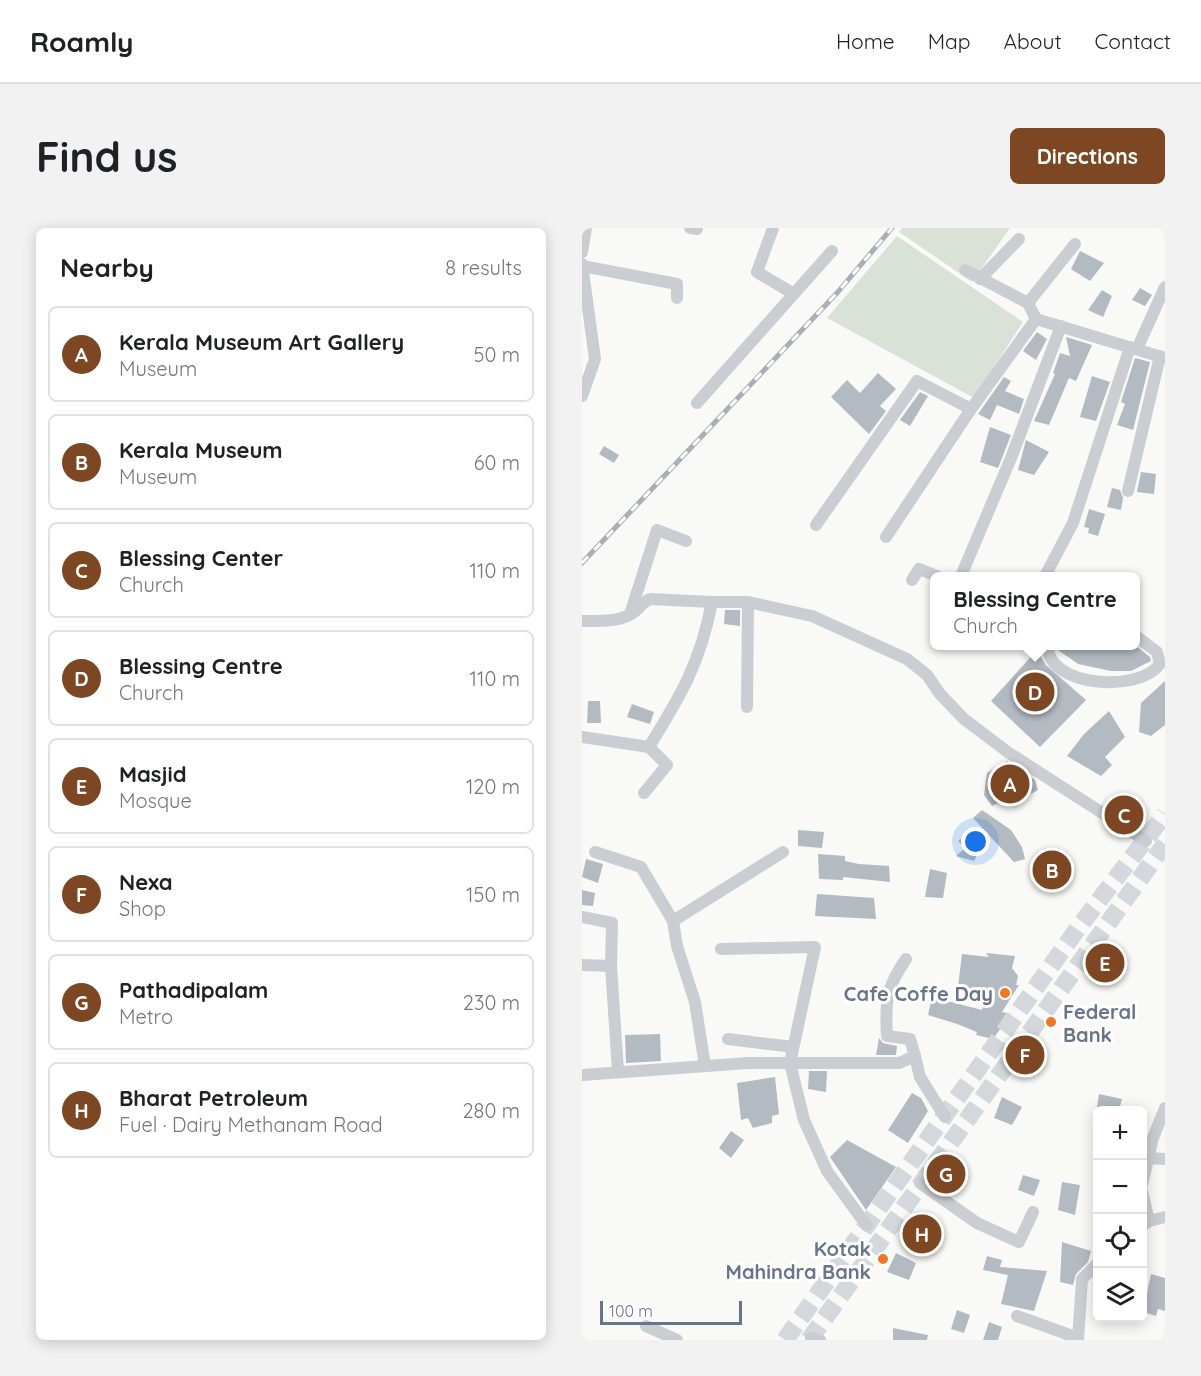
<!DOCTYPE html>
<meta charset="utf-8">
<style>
:root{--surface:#fff;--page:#f2f2f2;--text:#202124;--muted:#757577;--line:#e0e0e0;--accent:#7d4724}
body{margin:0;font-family:Quicksand,sans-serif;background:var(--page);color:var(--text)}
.controls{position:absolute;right:18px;bottom:18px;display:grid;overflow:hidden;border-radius:9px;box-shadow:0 3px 15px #0003}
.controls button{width:54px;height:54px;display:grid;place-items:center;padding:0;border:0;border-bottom:2px solid var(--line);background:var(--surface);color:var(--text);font:30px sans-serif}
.scale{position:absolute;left:18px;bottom:15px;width:142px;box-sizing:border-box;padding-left:6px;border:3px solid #67748a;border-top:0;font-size:16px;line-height:21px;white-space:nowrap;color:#67748a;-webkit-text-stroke:4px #fff;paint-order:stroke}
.you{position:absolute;left:394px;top:614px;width:21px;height:21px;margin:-15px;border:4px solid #fff;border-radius:50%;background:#1a73e8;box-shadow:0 0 0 9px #1a73e833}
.badge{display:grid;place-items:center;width:39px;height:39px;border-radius:50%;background:var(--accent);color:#fff;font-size:20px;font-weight:700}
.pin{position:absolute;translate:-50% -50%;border:3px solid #fff;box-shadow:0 2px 6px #0006}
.popup{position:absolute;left:348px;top:344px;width:210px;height:78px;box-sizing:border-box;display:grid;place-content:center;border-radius:9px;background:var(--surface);filter:drop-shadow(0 2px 4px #0005);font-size:20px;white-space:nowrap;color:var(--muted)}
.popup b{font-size:22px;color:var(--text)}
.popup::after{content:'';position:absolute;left:50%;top:100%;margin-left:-12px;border:12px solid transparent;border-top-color:var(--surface)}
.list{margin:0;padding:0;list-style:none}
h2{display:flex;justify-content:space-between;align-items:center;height:78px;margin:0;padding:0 24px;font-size:26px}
h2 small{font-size:20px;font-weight:400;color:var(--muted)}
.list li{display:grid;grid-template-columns:39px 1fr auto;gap:18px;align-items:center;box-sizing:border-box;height:96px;margin:0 12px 12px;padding:0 12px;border:2px solid var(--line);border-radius:9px}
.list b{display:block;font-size:22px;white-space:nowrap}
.list p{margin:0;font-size:20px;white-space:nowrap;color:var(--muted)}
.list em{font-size:20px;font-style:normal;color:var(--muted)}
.icon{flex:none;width:33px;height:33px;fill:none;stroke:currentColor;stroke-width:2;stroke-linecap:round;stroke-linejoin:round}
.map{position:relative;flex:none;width:583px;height:1112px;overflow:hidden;border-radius:9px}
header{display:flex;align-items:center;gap:36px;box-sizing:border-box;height:84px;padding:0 30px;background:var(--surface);border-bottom:2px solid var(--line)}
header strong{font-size:28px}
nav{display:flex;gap:33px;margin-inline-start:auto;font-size:21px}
.intro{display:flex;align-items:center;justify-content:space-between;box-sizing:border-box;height:144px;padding:0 36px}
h1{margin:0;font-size:42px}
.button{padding:15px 27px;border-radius:9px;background:var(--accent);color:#fff;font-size:21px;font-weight:700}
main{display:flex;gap:36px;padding:0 36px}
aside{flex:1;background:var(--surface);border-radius:9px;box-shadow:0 3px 15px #0003}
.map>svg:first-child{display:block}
.green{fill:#dae2d8}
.building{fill:#b4bac1}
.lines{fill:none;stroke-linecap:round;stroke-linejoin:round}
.highway-tunnel{stroke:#d4d8dc;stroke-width:18;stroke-dasharray:18 9;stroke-linecap:butt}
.minor{stroke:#cacdd1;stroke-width:12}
.rail-casing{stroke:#aaaeb6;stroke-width:5}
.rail{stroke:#fff;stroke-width:3;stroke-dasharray:9;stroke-linecap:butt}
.poi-dot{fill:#ef7623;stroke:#fff;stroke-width:2}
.labels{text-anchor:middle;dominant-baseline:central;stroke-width:6;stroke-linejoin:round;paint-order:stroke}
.poi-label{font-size:20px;font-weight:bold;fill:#67748a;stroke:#fff;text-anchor:end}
</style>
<header>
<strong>Roamly</strong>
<nav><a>Home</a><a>Map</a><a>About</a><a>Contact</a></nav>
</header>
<div class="intro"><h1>Find us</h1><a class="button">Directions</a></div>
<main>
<aside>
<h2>Nearby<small>8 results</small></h2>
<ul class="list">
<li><span class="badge">A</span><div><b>Kerala Museum Art Gallery</b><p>Museum</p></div><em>50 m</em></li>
<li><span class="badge">B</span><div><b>Kerala Museum</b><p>Museum</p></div><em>60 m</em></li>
<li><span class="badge">C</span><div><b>Blessing Center</b><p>Church</p></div><em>110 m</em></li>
<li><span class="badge">D</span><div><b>Blessing Centre</b><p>Church</p></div><em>110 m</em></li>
<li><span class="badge">E</span><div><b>Masjid</b><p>Mosque</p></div><em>120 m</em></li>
<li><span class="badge">F</span><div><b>Nexa</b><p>Shop</p></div><em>150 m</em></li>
<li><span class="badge">G</span><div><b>Pathadipalam</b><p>Metro</p></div><em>230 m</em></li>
<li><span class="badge">H</span><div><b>Bharat Petroleum</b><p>Fuel · Dairy Methanam Road</p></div><em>280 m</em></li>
</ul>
</aside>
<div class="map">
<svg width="583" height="1112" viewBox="0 0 583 1112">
<rect width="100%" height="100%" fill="#f9faf7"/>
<!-- green -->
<g class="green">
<path d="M320,0h108l-38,54 -73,-50z"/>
<path d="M315,8l126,86 -49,76 -147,-80z"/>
</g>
<!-- building -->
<g class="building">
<path d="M498,23l24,12 -14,18 -19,-12z"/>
<path d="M558,60l12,7 -7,11 -13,-6z"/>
<path d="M520,62l10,6 -9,21 -15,-7z"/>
<path d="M455,104l10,7 -11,21 -13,-9z"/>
<path d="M484,109l26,8 -16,36 -7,-3 -20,47 -15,-4 21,-47 -2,-1 7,-20 10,3z"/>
<path d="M553,130l15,4 -17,68 -16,-5 8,-21 -4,-2z"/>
<path d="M296,145l18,16 -16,17 6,5 -17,23 -38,-37 16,-17 13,13z"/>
<path d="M510,148l18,6 -14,39 -16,-4z"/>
<path d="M422,149l7,4 -6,10 19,8 -5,15 -22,-9 -7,15 -12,-6z"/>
<path d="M338,164l8,4 -18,30 -10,-6z"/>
<path d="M408,199l21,8 -13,33 -18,-6z"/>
<path d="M444,212l23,12 -15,23 -16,-5z"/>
<path d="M22,218l15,9 -5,8 -15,-9z"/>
<path d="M559,244l15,2 -2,20 -17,-2z"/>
<path d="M530,260l8,2 3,8 -2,12 -14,-3z"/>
<path d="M507,281l16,5 -7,22 -10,-3 1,-5 -5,-1z"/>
<path d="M143,382h15v16l-16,-2z"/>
<path d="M474,417h79l15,12 1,4 -20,10h-20l-33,-7 -20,-14z"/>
<path d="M455,422l9,15 40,35 -46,47 -49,-46z"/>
<path d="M583,453v44l-14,11 -12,-4 2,-29z"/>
<path d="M6,473h12l1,22h-14z"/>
<path d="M50,476l22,8 -4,12 -23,-7z"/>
<path d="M527,483l16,26 -20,20 7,8 -11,11 -34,-20 17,-22z"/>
<path d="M425,533l28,19 3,10 -7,4 -14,-9 -12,2 -6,8 1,7 -8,4 -8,-11 3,-22z"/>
<path d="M535,576l19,12 -4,6 -18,-12z"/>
<path d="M400,582l29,20 11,17 3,12 -11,3 -41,-44z"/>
<path d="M216,602l26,2 -2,16 -24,-2z"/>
<path d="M384,606l17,9 -9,18 -18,-5 9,-8 -7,-7z"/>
<path d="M236,626l27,2v5l14,3 30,2 1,16 -47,-5v3l-24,-1z"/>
<circle cx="470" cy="643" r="17"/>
<path d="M4,631l17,5 -5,19 -16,-6z"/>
<path d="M348,641l17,4 -4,25 -18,-1z"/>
<path d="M0,662l13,3 -2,13 -11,-1z"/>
<path d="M235,666l57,4 2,21 -61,-3z"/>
<path d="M404,725l29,3 -3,12 6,8 -2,9h3l-17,27 9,2 -18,25 -17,-4 1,-3 -20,-8 -29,-9 4,-18 50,13 5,-19 -29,-4 4,-33 27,3z"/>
<path d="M78,806l1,27 -35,2 -1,-28z"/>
<path d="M297,810l4,5 14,3 -1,9h-20z"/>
<path d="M227,843h18l-1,21 -18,-3z"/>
<path d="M193,849l4,37 -7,2v7l-19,5 -5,-10 -7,2 -4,-37z"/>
<path d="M330,865l9,5 7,13 -20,32 -20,-13z"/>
<path d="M517,866l23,5 -3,11h-15l-7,-3z"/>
<path d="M420,869l20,10 -10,18 -18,-7z"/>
<path d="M149,903l13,9 -13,18 -12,-10z"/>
<path d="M265,912l49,27 -30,43 -36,-53z"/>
<path d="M441,947l17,5 -6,16 -16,-6z"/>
<path d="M480,954l18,3 -5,30 -17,-5z"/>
<path d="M480,1014l29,9 -3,11 -12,12 -3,11 -13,-3z"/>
<path d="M314,1025l20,10 -7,17 -22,-8z"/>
<path d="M405,1028l15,4 -2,7 47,4 -13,40 -33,-7 7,-29 -25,-5z"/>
<path d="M569,1046l14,4v33l-7,-2 -2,7 -13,-4z"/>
<path d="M375,1082l13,5 -6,18 -13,-4z"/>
<path d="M407,1094l13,5 -4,13h-15z"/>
<path d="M311,1100l35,7 -1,5h-34z"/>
</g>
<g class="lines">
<!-- highway-tunnel -->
<g class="highway-tunnel">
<path d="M203,1112l293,-412 87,-114"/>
<path d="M227,1112l356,-496"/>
</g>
<!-- minor -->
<g class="minor">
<path d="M108,0l7,1"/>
<path d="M191,0l-16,44 37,22"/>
<path d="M0,24l4,-24"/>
<path d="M0,36l13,95 -13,37"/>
<path d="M0,38l95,18v14"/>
<path d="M383,42l63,33 8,16"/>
<path d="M398,51l39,-40"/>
<path d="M446,75l47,-59"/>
<path d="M555,121l28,-62"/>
<path d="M115,175l135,-152"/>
<path d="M546,263l32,-135"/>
<path d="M234,297l101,-144 54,28 65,-90 129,39"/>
<path d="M304,309l85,-128"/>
<path d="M379,348l50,-118 50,-132"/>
<path d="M463,348l28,-53 57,-176"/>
<path d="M330,352l7,-11 18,7"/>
<path d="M49,383l26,-81 29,11"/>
<path d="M0,393c14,0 37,1 49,-7 8,-4 10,-11 19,-15l62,3"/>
<path d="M466,418c-1,40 90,48 112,18l-3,-12 -21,-16"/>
<path d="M165,479l1,-105"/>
<path d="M0,509l67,10c32,-52 51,-83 63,-145h36l64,14 95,43 20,16 13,19 24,25 45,34 137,88"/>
<path d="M62,565l23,-28 -18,-18"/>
<path d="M13,624l46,15 32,54 4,25 18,56 10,64"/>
<path d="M0,689l30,6 -1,43 7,105"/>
<path d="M91,693l110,-69"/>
<path d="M139,721l94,-2 -25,116h109l16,-7 5,21 25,40"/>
<path d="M324,731c-20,29 -21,42 -19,77l23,3 5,17"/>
<path d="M0,737l29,1"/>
<path d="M146,811l65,8"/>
<path d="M0,847l166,-12h42l14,57 23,51 40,55"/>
<path d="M566,930l17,1"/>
<path d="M338,955l57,40 42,19 14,-30"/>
<path d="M560,957l11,-47 12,-30"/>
<path d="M560,963l7,30"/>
<path d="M561,997l6,-4 16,-4"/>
<path d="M435,1088l61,22"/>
<path d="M64,1098l31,14"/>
<path d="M229,1110l9,2"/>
<path d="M496,1112l4,-61 16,-16"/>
</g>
<!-- rail casing -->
<g class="rail-casing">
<path id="rail" d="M0,335l255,-270 55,-65"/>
</g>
<!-- rail -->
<use href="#rail" class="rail"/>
</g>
<!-- markers -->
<g class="poi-dot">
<circle cx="423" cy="765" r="6"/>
<circle cx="469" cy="794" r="6"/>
<circle cx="301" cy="1031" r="6"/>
</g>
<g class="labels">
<!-- poi labels -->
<g class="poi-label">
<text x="411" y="765">Cafe Coffe Day</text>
<text x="481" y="783" text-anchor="start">Federal<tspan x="481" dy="23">Bank</tspan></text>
<text x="289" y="1020">Kotak<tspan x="289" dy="23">Mahindra Bank</tspan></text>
</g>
</g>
</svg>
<div class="controls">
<button>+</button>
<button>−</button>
<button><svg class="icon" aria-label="locate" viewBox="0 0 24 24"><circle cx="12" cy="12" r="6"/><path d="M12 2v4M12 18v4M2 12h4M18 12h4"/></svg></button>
<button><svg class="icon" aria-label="layers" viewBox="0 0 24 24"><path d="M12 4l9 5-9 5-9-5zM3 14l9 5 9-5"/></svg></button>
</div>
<div class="scale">100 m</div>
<div class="you"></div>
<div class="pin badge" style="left:428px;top:556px">A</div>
<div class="pin badge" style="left:470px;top:642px">B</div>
<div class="pin badge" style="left:542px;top:587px">C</div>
<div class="pin badge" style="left:453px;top:464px">D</div>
<div class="popup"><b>Blessing Centre</b>Church</div>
<div class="pin badge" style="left:523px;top:735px">E</div>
<div class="pin badge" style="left:443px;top:827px">F</div>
<div class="pin badge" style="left:364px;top:946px">G</div>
<div class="pin badge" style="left:340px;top:1006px">H</div>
</div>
</main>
